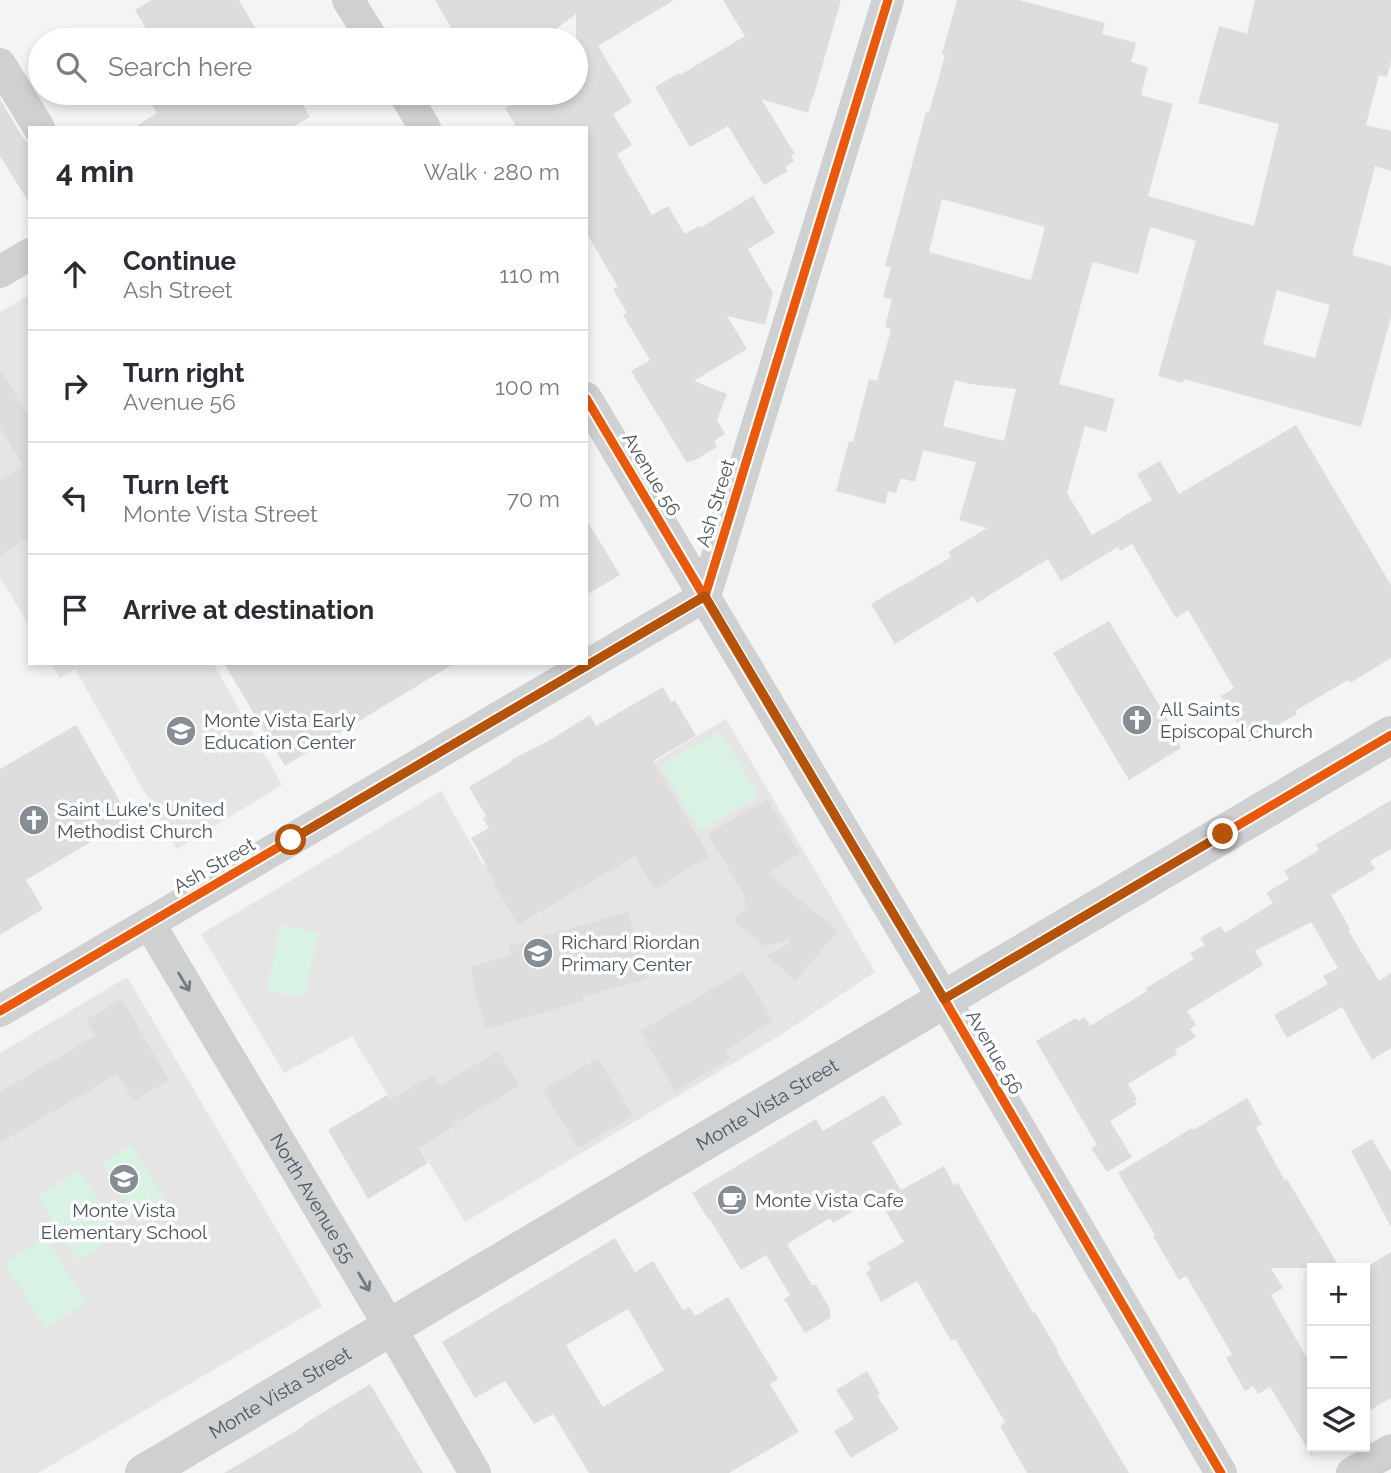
<!DOCTYPE html>
<meta charset="utf-8">
<style>
:root{--surface:#fff;--page:#f2f2f3;--text:#2b2b33;--muted:#7c7c81;--line:#e1e1e2}
body{margin:0;font-family:Raleway,sans-serif;background:var(--page);color:var(--text)}
.controls{position:absolute;right:21px;bottom:21px;display:grid;overflow:hidden;border-radius:0px;box-shadow:0 4px 10px #0003}
.controls button{width:63px;height:63px;display:grid;place-items:center;padding:0;border:0;border-bottom:2px solid var(--line);background:var(--surface);color:var(--text);font:35px sans-serif}
.stop{position:absolute;width:21px;height:21px;margin:-16px;border:5px solid #b45309;border-radius:50%;background:#fff}
.stop.end{background:#b45309;border-color:#fff;box-shadow:0 2px 7px #0008}
.list{margin:0;padding:0;list-style:none}
h2{display:flex;justify-content:space-between;align-items:center;height:91px;margin:0;padding:0 28px;font-size:30px}
h2 small{font-size:23px;font-weight:400;color:var(--muted)}
.list li{display:grid;grid-template-columns:46px 1fr auto;gap:21px;align-items:center;box-sizing:border-box;height:112px;padding:0 28px;border-top:2px solid var(--line)}
.list b{display:block;font-size:26px;white-space:nowrap}
.list p{margin:0;font-size:23px;white-space:nowrap;color:var(--muted)}
.list em{font-size:23px;font-style:normal;color:var(--muted)}
.icon{flex:none;width:38px;height:38px;fill:none;stroke:currentColor;stroke-width:2;stroke-linecap:round;stroke-linejoin:round}
.map{position:relative;flex:none;width:1391px;height:1473px;overflow:hidden}
.search{position:absolute;background:var(--surface);box-shadow:0 4px 10px #0003;left:28px;top:28px;width:560px;height:77px;display:flex;align-items:center;gap:18px;box-sizing:border-box;padding:0 24px;border-radius:38px;color:var(--muted);font-size:26px}
.panel{position:absolute;background:var(--surface);box-shadow:0 4px 10px #0003;left:28px;top:126px;width:560px;height:539px;border-radius:0px}
.map>svg:first-child{display:block}
.education{fill:#e6e5e6}
.green{fill:#d9f2e3}
.building{fill:#ddddde;fill-rule:evenodd}
.lines{fill:none;stroke-linecap:round;stroke-linejoin:round}
.minor{stroke:#ced0d2;stroke-width:32}
.tertiary{stroke:#ced0d2;stroke-width:38}
.tram{stroke:#c9cacc;stroke-width:2}
.cycleway-casing{stroke:#fff;stroke-width:13}
.cycleway{stroke:#e8590c;stroke-width:9}
.oneway{stroke:#727b83}
.route{stroke:#b45309;stroke-width:9}
.labels{text-anchor:middle;dominant-baseline:central;stroke-width:7;stroke-linejoin:round;paint-order:stroke}
.street-label{font-size:19px;fill:#4a5661;stroke:#fff}
.poi-label{font-size:19px;fill:#4a5661;stroke:#fff;text-anchor:start}
</style>
<div class="map">
<svg width="1391" height="1473" viewBox="0 0 1391 1473">
<rect width="100%" height="100%" fill="#f4f4f4"/>
<!-- education -->
<g class="education">
<path d="M30,295v332l-30,-50v-265z"/>
<path d="M51,663h162l69,122 -105,64 -102,-180 -15,9z"/>
<path d="M726,719l149,253 -96,64 -314,186 -113,-186 -68,37 -83,-139 240,-143 42,74z"/>
<path d="M127,977l195,329 -284,167h-38v-420z"/>
</g>
<!-- green -->
<g class="green">
<path d="M720,731l39,65 -59,35 -39,-65z"/>
<path d="M281,925l37,7 -14,66 -37,-7z"/>
<path d="M131,1145l36,58 -30,19 -36,-59z"/>
<path d="M79,1170l40,65 -41,26 -41,-65z"/>
<path d="M46,1237l41,66 -42,25 -40,-65z"/>
</g>
<!-- building -->
<g class="building">
<path d="M152,0h87l23,40h-109l-18,-30z"/>
<path d="M435,0h239l-76,46 34,56 -19,12 19,31 -15,9 35,61 16,-9 17,28 14,-8 1,2 53,-32 22,37 -27,16 25,44 -8,32 -38,-9 20,33 -53,32 33,13 -10,26 8,14 -11,7 3,6 -23,14 -1,-1 -6,3 -56,-92 19,-11 -27,-45 4,-2 -14,-24 5,-2 -32,-55v-104h-69l-12,-20 25,-15h46v-79l-35,26h-72l-5,-7 -7,5z"/>
<path d="M723,0h118l-28,98h-1l-4,15 -47,-14 34,55 -4,2 3,5 -9,6 3,4 -24,14 -36,-59 -38,21 -35,-60 24,-14 1,2 65,-39z"/>
<path d="M957,0h62l86,23 -3,11 34,9 -5,19 17,5 -7,28 32,9 -25,92 106,30 25,-102 -81,-21 21,-77 28,8 8,-34h136v61l-4,16 -8,-2 -13,50 25,6v40l-16,-5 -23,89 39,11v51l-30,110 -177,-48 -1,4 -25,-7 38,-135 -46,-14 -12,47 -45,-12 -1,2 -33,120 56,15 -9,33 -21,-6 -18,67 25,42 60,-35 -15,-26 23,-13 19,33 117,-69 95,160v73l-41,25 -2,-3 -53,31 2,3 -48,28 -28,-46 13,-8 -46,-78 -12,8 -44,-74 -12,7 -2,-4 -57,34 -13,-22 -71,44 -4,-7 -78,48 -24,-40 80,-47 -3,-5 39,-24 -28,-8 17,-58 -53,-12 -8,32 -14,-4 -5,15 -8,-2 -3,13 -49,-13 13,-50 4,1 16,-63 8,2 14,-52 -6,-2 7,-28 -9,-2 8,-30 -6,-1 41,-154 3,1 16,-58 -3,-1zM942,199l103,28 -14,53 -102,-28zM1277,290l53,15 -15,53 -52,-14zM955,380l15,4 46,5 -12,52 -61,-15z"/>
<path d="M145,93h151l14,24 -19,11h-158l24,-15z"/>
<path d="M0,99l23,39 7,6v60l-30,-48z"/>
<path d="M0,369l30,50v118l-30,18v-75l23,-14 -23,-39z"/>
<path d="M586,519l34,56 -34,20z"/>
<path d="M1109,621l68,114 -2,1 6,12 -52,32 -76,-127z"/>
<path d="M224,663h231l-170,103z"/>
<path d="M663,687l8,15 4,-2 21,36 -43,25 56,95 -55,33 -19,-33 -117,69 -23,-39 1,-1 -9,-16 1,-1 -17,-30 18,-10 -6,-10 3,-2 -17,-29 43,-26 -1,-1 39,-20 40,-25 6,11z"/>
<path d="M76,725l54,94 -104,61 17,29 -43,26v-166z"/>
<path d="M767,799l33,55 -32,19 70,58 -43,50 -28,-25 23,-13 -1,-3 -25,6 -30,-25 13,-15 -5,-4 4,-4 -38,-64z"/>
<path d="M1391,800v49l-21,12 5,8 -44,26 19,34 -2,1 31,51 12,-8v75l-19,12 -30,-53 -55,31 -13,-23 54,-31 -5,-8 15,-8 -27,-46 -56,29 8,14 -76,46 9,14 -6,4 6,8 -21,13 2,4 -49,30 9,15 -3,2 3,3 -27,17 22,36 -25,15 -16,-24 6,-3 -61,-104 40,-23 2,3 7,-4 5,9 57,-35 -1,-3 48,-29 -4,-6 15,-8 -5,-7 20,-12 5,7 48,-30 -7,-10 23,-14 -5,-8 35,-21 -3,-5z"/>
<path d="M628,912l19,67 -65,18 2,4 -98,28 -13,-43 2,-1 -5,-18 41,-12 -2,-9z"/>
<path d="M743,971l30,50 -48,29 5,9 -55,32 -35,-60z"/>
<path d="M122,999l47,81 -36,21 -16,-27 -117,69v-51l95,-56 -9,-16z"/>
<path d="M499,1051l20,35 -65,38 1,2 -36,22 9,15 -60,36 -40,-69 59,-35 3,5 43,-25 6,11z"/>
<path d="M598,1058l35,58 -55,32 -35,-58z"/>
<path d="M884,1095l18,29 -30,18 29,48 43,-24 10,19 4,-2 75,130 2,-1 23,39 -1,1 72,121h-102l-27,-47 5,-4 -50,-83 -4,2 -34,-60 -36,21 -15,-30 5,-3 -4,-6 37,-21 -26,-44 -9,5 -1,-1 -35,21 -3,-5 -43,26 25,41h4l14,24v9l-25,15 -21,-34 6,-4 -24,-40 -25,15 -32,-52 -1,1 -16,-26 124,-74 7,12z"/>
<path d="M1247,1098l15,26 -6,4 29,53 2,-2 53,89h-69l12,20 -12,7 41,72v89l-42,-69 -12,7 -5,-8 -8,5 -19,-33 6,-4 -46,-78 -7,4 -26,-44 2,-1 -37,-62 74,-45 1,2z"/>
<path d="M1372,1139l19,33v55l-40,-76z"/>
<path d="M615,1238l20,34 18,-11 30,49 6,-3 6,9 33,-19 50,82 -8,5 29,48 -70,41h-140l-36,-59 -19,10 -29,-43 -30,17 -33,-56zM628,1309l36,61 -61,37 -37,-62z"/>
<path d="M1391,1252v146l-26,15v-145z"/>
<path d="M867,1371l13,23 -3,2 22,33 -48,29 -17,-27 20,-12 -18,-29z"/>
<path d="M370,1384l53,89h-199l80,-47v-2z"/>
</g>
<g class="lines">
<!-- minor -->
<g class="minor">
<path d="M348,0l25,40"/>
<path d="M0,64l39,64"/>
<path d="M404,93l21,35"/>
<path d="M0,272l30,-18"/>
<path d="M586,398l358,601 277,474"/>
<path id="s1" d="M149,923l241,404 85,146"/>
<path d="M0,1011l705,-415 183,-596"/>
<path d="M1352,1473l39,-23"/>
</g>
<!-- tertiary -->
<path class="tertiary" id="s2" d="M144,1473l1247,-738"/>
<!-- tram -->
<path class="tram" d="M1379,1473l12,-7"/>
<!-- cycleway casing -->
<g class="cycleway-casing">
<g id="cycleway">
<path d="M586,398l358,601 277,474"/>
<path d="M944,999l447,-264"/>
<path d="M0,1011l705,-415 183,-596"/>
</g>
</g>
<!-- cycleway -->
<use href="#cycleway" class="cycleway"/>
</g>
<!-- one-way arrows -->
<defs><path id="oneway-shaft" d="M-6 0H5M1.5-3L5.5 0L1.5 3" fill="none" stroke-width="1.6" stroke-linecap="round" stroke-linejoin="round" transform="scale(1.75)"/></defs>
<g class="oneway">
<use href="#oneway-shaft" transform="translate(184 982) rotate(59)"/>
<use href="#oneway-shaft" transform="translate(364 1282) rotate(59)"/>
</g>
<g class="lines">
<!-- route -->
<path class="route" d="M291,840l414,-244 239,403 279,-165"/>
</g>
<!-- icons -->
<defs>
<g id="church-disc" transform="scale(1.575)"><circle r="9.5" fill="#868d94" stroke="#fff"/><path d="M-1.2-6h2.4v3.5h3.3v2.4h-3.3V6h-2.4V-.1h-3.3v-2.4h3.3Z" fill="#fff"/></g>
<g id="school-disc" transform="scale(1.575)"><circle r="9.5" fill="#868d94" stroke="#fff"/><path d="M0-5L7-2L0 1L-7-2ZM-4 1L0 2.5L4 1V4Q0 6-4 4Z" fill="#fff"/></g>
<g id="cafe-disc" transform="scale(1.575)"><circle r="9.5" fill="#868d94" stroke="#fff"/><path d="M-5.5-4.5H6V0H3Q3 3.5 0 3.5H-2.5Q-5.5 3.5-5.5 0ZM3-3.2v2h1.7v-2ZM-6 4.5H4V6H-6Z" fill="#fff"/></g>
</defs>
<g fill-rule="evenodd">
<use href="#church-disc" x="1137" y="720"/>
<use href="#school-disc" x="181" y="731"/>
<use href="#church-disc" x="34" y="820"/>
<use href="#school-disc" x="538" y="953"/>
<use href="#school-disc" x="124" y="1179"/>
<use href="#cafe-disc" x="732" y="1200"/>
</g>
<g class="labels">
<!-- street labels -->
<g class="street-label">
<text transform="translate(652 474) rotate(59)">Avenue 56</text>
<text transform="translate(715 503) rotate(-73)">Ash Street</text>
<text transform="translate(214 865) rotate(-30)">Ash Street</text>
<text transform="translate(995 1052) rotate(60)">Avenue 56</text>
<text stroke="none"><textPath href="#s2" startOffset="724">Monte Vista Street</textPath></text>
<text stroke="none"><textPath href="#s1" startOffset="320">North Avenue 55</textPath></text>
<text stroke="none"><textPath href="#s2" startOffset="158">Monte Vista Street</textPath></text>
</g>
<!-- poi labels -->
<g class="poi-label">
<text x="1160" y="709">All Saints<tspan x="1160" dy="22">Episcopal Church</tspan></text>
<text x="204" y="720">Monte Vista Early<tspan x="204" dy="22">Education Center</tspan></text>
<text x="57" y="809">Saint Luke's United<tspan x="57" dy="22">Methodist Church</tspan></text>
<text x="561" y="942">Richard Riordan<tspan x="561" dy="22">Primary Center</tspan></text>
<text x="755" y="1200">Monte Vista Cafe</text>
<text x="124" y="1210" text-anchor="middle">Monte Vista<tspan x="124" dy="22">Elementary School</tspan></text>
</g>
</g>
</svg>
<div class="controls">
<button>+</button>
<button>−</button>
<button><svg class="icon" aria-label="layers" viewBox="0 0 24 24"><path d="M12 4l9 5-9 5-9-5zM3 14l9 5 9-5"/></svg></button>
</div>
<div class="stop" style="left:291px;top:840px"></div>
<div class="stop end" style="left:1223px;top:834px"></div>
<div class="search"><svg class="icon" aria-label="search" viewBox="0 0 24 24"><circle cx="10" cy="10" r="6"/><path d="M15 15l6 6"/></svg>Search here</div>
<section class="panel">
<h2>4 min<small>Walk · 280 m</small></h2>
<ul class="list">
<li><svg class="icon" aria-label="ahead" viewBox="0 0 24 24"><path d="M12 20V5M6 11l6-6 6 6"/></svg><div><b>Continue</b><p>Ash Street</p></div><em>110 m</em></li>
<li><svg class="icon" aria-label="right" viewBox="0 0 24 24"><path d="M7 20v-9h11M14 6l5 5-5 5"/></svg><div><b>Turn right</b><p>Avenue 56</p></div><em>100 m</em></li>
<li><svg class="icon" aria-label="left" viewBox="0 0 24 24"><path d="M17 20v-9H6M10 6l-5 5 5 5"/></svg><div><b>Turn left</b><p>Monte Vista Street</p></div><em>70 m</em></li>
<li><svg class="icon" aria-label="arrive" viewBox="0 0 24 24"><path d="M6 21V4h12l-3 4 3 4H6"/></svg><div><b>Arrive at destination</b></div></li>
</ul>
</section>
</div>
